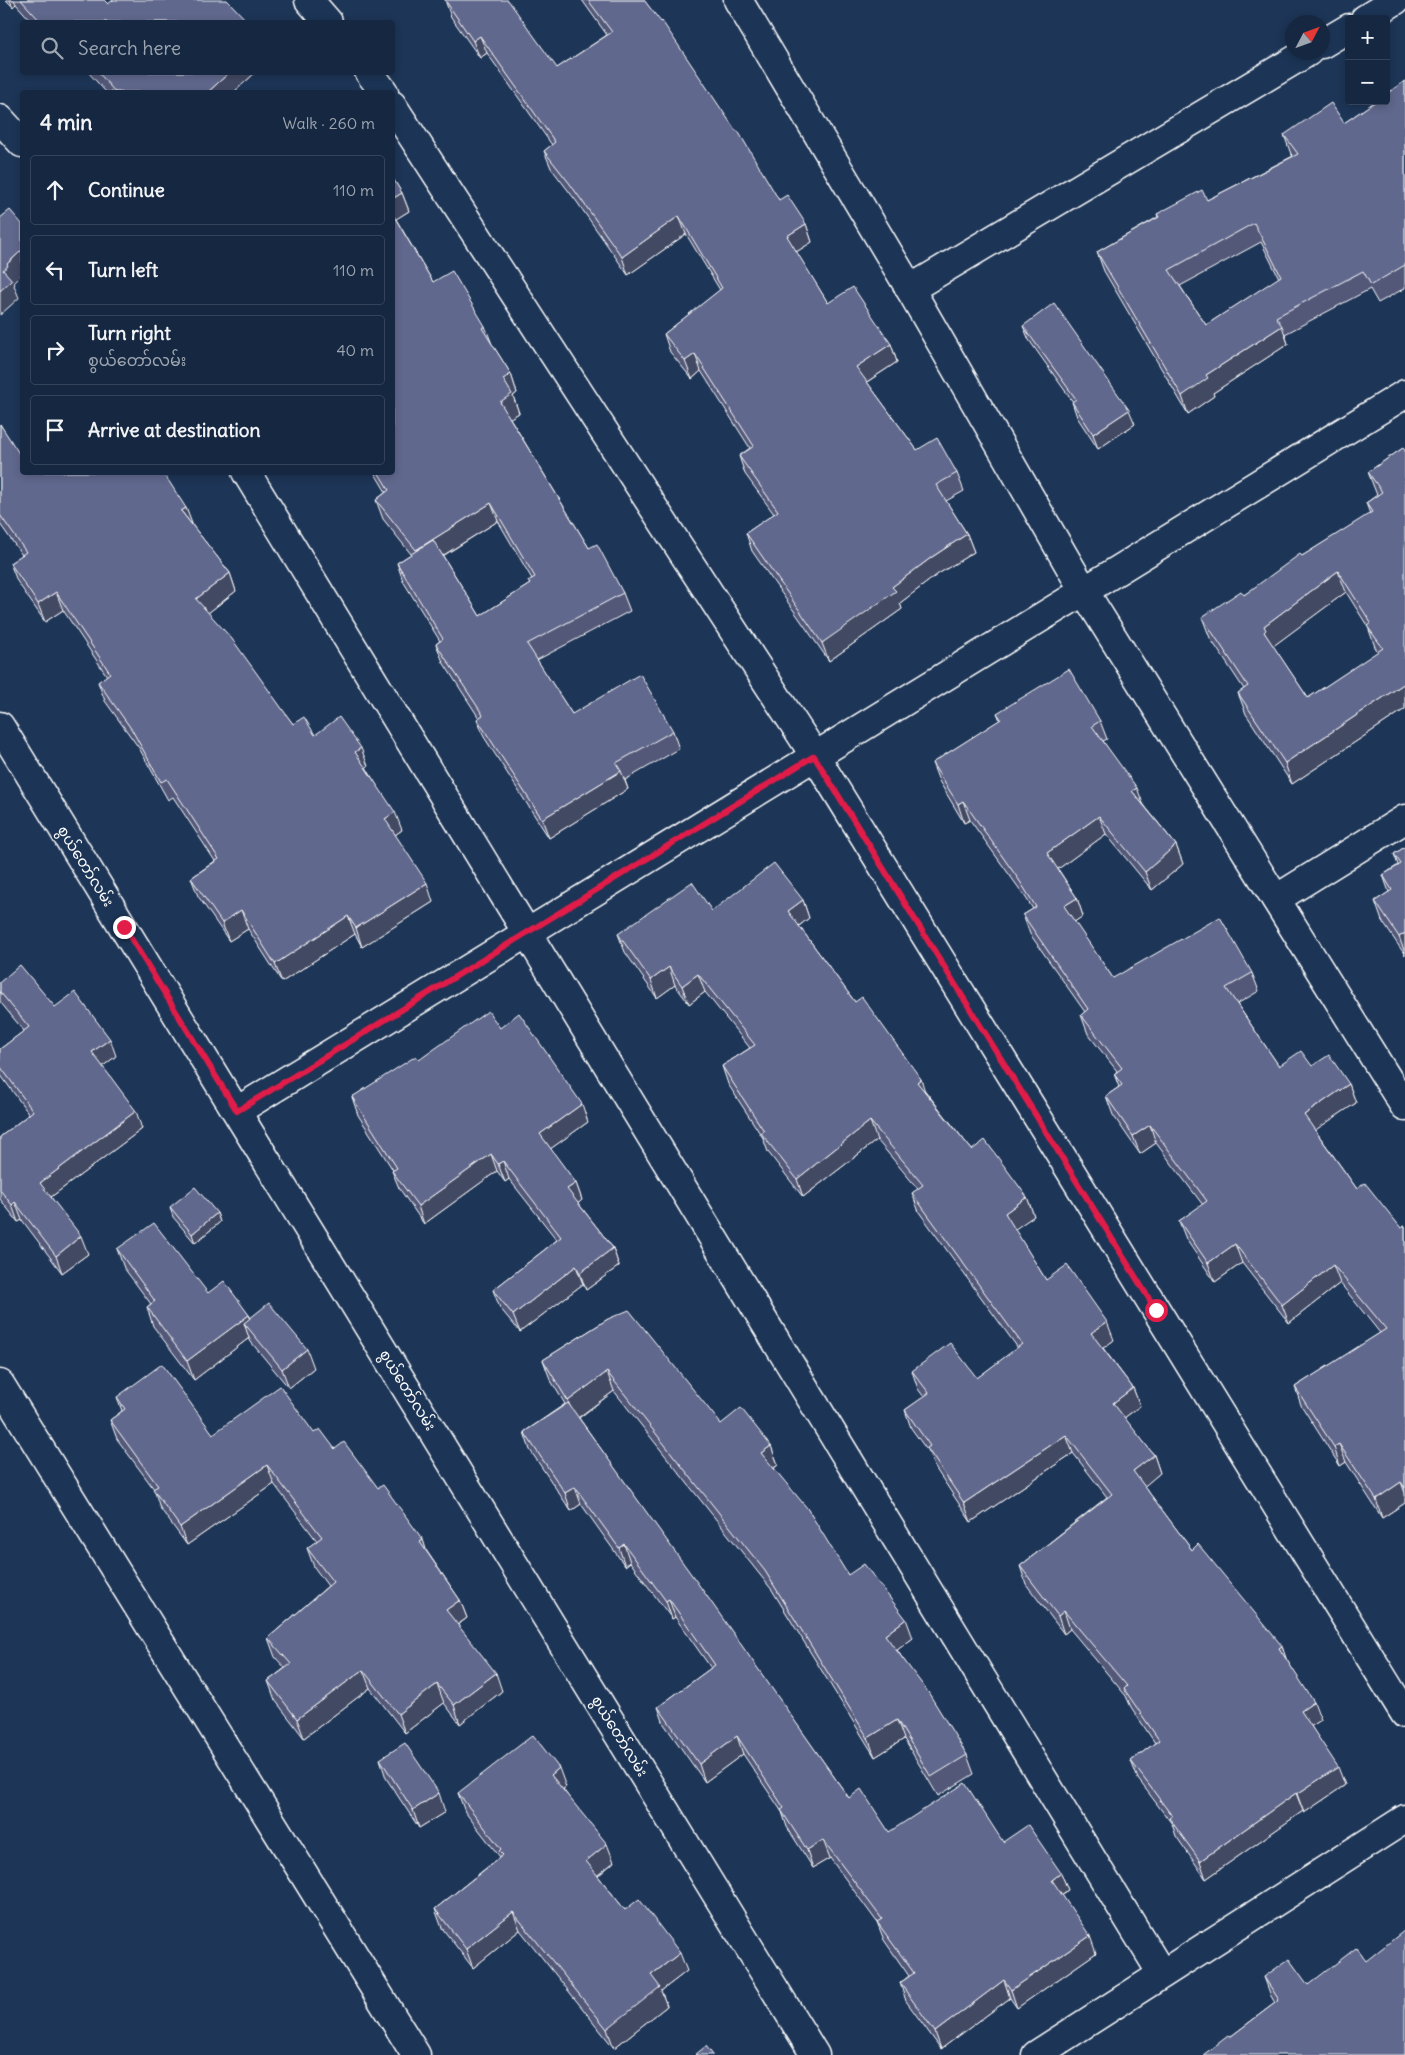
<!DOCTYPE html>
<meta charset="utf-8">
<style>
:root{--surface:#162841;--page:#23344c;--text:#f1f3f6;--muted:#9ea6b1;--line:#35445a}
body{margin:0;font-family:Delius,"Noto Sans Myanmar",sans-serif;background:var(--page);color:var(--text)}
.controls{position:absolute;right:15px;top:15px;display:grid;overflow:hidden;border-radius:5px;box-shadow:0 2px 8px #0003}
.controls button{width:45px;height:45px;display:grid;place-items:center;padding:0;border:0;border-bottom:1px solid var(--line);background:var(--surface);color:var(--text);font:25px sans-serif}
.compass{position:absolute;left:1285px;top:15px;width:45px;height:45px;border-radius:50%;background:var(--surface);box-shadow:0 2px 8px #0003;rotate:49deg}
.stop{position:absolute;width:15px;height:15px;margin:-11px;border:4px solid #e11d48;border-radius:50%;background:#fff}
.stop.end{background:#e11d48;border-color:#fff;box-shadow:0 1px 5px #0008}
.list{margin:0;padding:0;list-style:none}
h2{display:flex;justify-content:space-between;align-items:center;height:65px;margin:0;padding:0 20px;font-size:21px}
h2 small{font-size:16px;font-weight:400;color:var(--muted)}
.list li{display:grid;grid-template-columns:32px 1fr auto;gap:15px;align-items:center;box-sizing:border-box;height:70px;margin:0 10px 10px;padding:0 10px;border:1px solid var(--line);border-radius:5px}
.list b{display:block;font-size:19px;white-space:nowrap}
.list p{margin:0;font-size:16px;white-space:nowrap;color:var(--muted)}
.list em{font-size:16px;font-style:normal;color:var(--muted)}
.icon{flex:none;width:28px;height:28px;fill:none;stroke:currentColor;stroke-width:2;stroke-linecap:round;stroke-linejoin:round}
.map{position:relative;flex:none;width:1405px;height:2055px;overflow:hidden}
.search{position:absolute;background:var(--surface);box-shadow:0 2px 8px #0003;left:20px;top:20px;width:375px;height:55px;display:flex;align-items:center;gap:12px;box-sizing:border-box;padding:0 18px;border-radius:5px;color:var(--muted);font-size:19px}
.panel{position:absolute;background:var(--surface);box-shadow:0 2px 8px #0003;left:20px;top:90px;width:375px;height:385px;border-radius:5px}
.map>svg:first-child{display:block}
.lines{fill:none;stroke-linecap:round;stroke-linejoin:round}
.street-casing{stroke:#fff;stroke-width:31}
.secondary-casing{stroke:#fff;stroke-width:31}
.street{stroke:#1d3557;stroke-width:28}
.secondary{stroke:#1d3557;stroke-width:28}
.wall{fill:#535979;stroke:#fff;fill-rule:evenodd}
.shaded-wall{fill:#434863;stroke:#fff}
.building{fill:#60678d;stroke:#fff;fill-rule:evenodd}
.route{stroke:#e11d48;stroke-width:6}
.labels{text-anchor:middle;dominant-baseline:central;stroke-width:4;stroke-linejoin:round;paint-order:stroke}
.street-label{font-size:15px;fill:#fff;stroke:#1d3557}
</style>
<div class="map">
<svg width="1405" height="2055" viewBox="0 0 1405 2055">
<rect width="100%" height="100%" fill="#1d3557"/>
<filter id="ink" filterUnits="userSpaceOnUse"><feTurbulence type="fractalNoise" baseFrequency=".02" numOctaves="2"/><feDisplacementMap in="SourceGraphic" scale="10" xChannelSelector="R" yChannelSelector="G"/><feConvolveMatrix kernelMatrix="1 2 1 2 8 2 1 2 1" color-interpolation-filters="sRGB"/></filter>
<g filter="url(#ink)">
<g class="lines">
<!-- street casing -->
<g class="street-casing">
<g id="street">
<path d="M309,0l19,22"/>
<path d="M738,0l172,289 174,302 321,516"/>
<path d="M1365,19l31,-19"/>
<path d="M1322,44l27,-16"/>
<path d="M369,72l15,20"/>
<path d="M392,105l423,651 590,958"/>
<path d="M0,119l22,24"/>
<path d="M910,289l398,-237"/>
<path d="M246,472l916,1502"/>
<path d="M1276,899l129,-80"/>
<path d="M237,1111l1168,-717"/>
<path d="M0,1384l416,671"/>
<path d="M1036,2055l369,-236"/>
</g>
</g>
<!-- secondary casing -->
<g class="secondary-casing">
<path id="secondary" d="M0,726l815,1329"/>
</g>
<!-- street -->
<use href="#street" class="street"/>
<!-- secondary -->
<use href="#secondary" class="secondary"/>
</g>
<!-- wall -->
<g class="wall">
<path d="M6,0h98l4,4 140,18h-216l-16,-18 -3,3z"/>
<path d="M445,0l112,68 50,-33 -25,-35h62l135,200 27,24 6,18 -16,10 32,51 63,41 6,18 -30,20 50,68 40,23 7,18 -18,10 21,33 7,18 -36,22 -38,29 2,6 -73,52 -77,-110 -6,-18 28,-19 -29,-40 -6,-18 11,-8 -49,-77 -9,8 -22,-27 -6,-18 56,-44 -34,-56 -58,41 -51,-73 -26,-34 -7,-17 8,-6 -65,-92 -7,5 -29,-41z"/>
<path d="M88,72h168l-22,20h-128z"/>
<path d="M1405,81v207l-27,15 -8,-14 -85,45 3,10 -75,49 1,3 -26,18 -84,-143 -7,-19 61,-35 -1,-3 50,-14 86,-44 -2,-2 -7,-19 60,-12zM1261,242l18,36 -73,47 -26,-39z"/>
<path d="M392,177l10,16 7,18 -13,8 37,63 52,44 7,18 19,30 6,19 -4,3 6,17 -9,5 79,130 34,45 7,18 -93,49 35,54 101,17 6,18 -54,31 3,9 -79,49 -65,-101 -7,-18 2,-1 -36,-56 -7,-18 4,-3 -37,-60 -6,-18 14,-9 -28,-35 -7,-19 10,-8 -12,-20h18zM498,521l34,58 -4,2 2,3 -50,32 -37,-60z"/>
<path d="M1023,326l112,98 -37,25 -21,-32 -5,-15h1l-44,-62z"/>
<path d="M0,424l22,48 164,36 6,17 38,48 6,18 -28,22 85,111 22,11 53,31 -2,1 36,63 -7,5 38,67 -71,45 -7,-13 -73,48 -34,-53 -19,12 -31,-45 -7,-18 24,-17 -42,-64 -5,3 -29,-52 -34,-47 -7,-19 9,-6 -44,-66 -18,12 -28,-41 -7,-18 12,-8 -22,-31z"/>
<path d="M1403,448l2,261 -113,75 -46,-70 -8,-21 6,-4 -34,-51 -8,-21 42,-22 58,-39 68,-42 -4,-11 11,-8 -9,-23zM1346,592l22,35 7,20 3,5 -70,46 -35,-52z"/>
<path d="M997,713l103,8 7,18 -4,2 41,64 32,40 7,19 -31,26 -46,-56 -48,35 19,29 6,18 -9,6 39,56 139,-5 7,18 -22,13 42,62h33l37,18 7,19 -41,27 42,59 44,39 4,-2v277l-23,15 -36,-56 -6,4 -39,-61 -6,-18 85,-54 -40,-50 -51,40 -47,-60 -27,19 -29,-43 -7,-18 24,-16 -47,-62 -16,11 -27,-39 -7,-19 13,-9 -5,-13 3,-3 -29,-37 -7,-19 4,-3 -55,-78 -7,-19 10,-6 -7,-11 -56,-78 -6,3 -25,-42 -7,-18 68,-43z"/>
<path d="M1405,847v108l-23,-34 -7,-20 14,-9 -6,-17 15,-10 -4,-11z"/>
<path d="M803,900l6,18 -10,8 56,76 117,148 55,47 7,19 -20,13 32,51 68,60 -11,8 30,40 7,18 -16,12 30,37 6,18 -16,13 48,64 95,110 34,60 -10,6 34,59 -41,28 -1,-2 -97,68 -30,-43 -4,-12 -34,-45 -7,-18 24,-18 -24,-36 -5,-11 -56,-67 -6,5 -38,-50 -6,-18 87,-69 -34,-44 -102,69 -37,-56 -5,-13 -18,-25 -6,-18 19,-13 -6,-8 -6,-18 65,7 41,-30 -99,-136 -7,-19 6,-4 -41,-49 -74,57 -35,-45 -5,-14 -35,-54 -6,-18 28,-18 -45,-56 -16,12 -14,-19 -18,13 -32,-46 -7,-18 94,-23z"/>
<path d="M0,982l55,25 61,49 -14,11 40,62 -91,68 37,57 -26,19 -40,-53 -4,2 -18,-23v-62l29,-23 -29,-40v-25l24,-18 -23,-28 -1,-2z"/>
<path d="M500,1028l88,94 -38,27 26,34 6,17 -4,3 35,45 6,18 -33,24 -3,-6 -63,48 -20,-24 -7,-18 64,-50 -48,-61 -4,3 -8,-11 -73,53 -25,-36 -7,-17 1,-1 -35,-55 -6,-18 67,-37z"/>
<path d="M170,1207l47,6 3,9 -25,21 -22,-26z"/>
<path d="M117,1249l91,44 41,22 2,3 63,50 -25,20 -38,-46 -2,-4 -55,42 -41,-54 -6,-19 4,-3 -27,-36z"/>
<path d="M608,1319l113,105 50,22 7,19 -4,3 74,107 65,63 -16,12 70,105 7,19 -36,22 -34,-57 -29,18 -103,-167 -158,-199 -35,27 270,380 40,34 114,10 58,31 7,17 -6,5 34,58 -79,55 -7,-10 -69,51 -35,-48 -6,-18 9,-7 -25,-36 -7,-18 -47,-64 -17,10 -26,-41 -5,-15 -39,-58 -38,28 -41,-58 -6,-17 53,-39 -36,-51 -3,2 -42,-57 -5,4 -44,-62 -10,7 -41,-61 -6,-18 41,-28 -15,-25 -7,-19z"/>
<path d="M117,1397l96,37 101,-1 21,16 43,39 45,52 3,10 34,50 7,18 -9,7 44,66 -42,33 -16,-21 -39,30 -35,-45 -66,50 -29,-38 -7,-19 17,-13 -10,-11 -7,-19 60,-52 -14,-19 -7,-19 10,-7 -43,-57 -87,61 -27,-37 -6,-19 -37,-50 -7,-19 12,-9z"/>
<path d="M380,1759l65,53 -26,16 -33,-50z"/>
<path d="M566,1787l-3,2 51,73 -16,14 27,34 62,61 -26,20 6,15 -53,42 -94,-118 -47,38 -31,-40 -7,-19 65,-52 -35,-45 -7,-19z"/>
<path d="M1366,1961l39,94 -175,-18 45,-34 -4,-7 -7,-19 44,8z"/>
</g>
<!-- shaded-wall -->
<g class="shaded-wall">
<path d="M10,0h4l2,4 -3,3z"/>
<path d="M480,36l7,17 -7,5 -7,-17z"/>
<path d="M230,72h26l-22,20h-26z"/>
<path d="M402,193l7,18 -16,10 -1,-22z"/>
<path d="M679,216l7,18 -58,41 -6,-18z"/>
<path d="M806,224l6,18 -19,12 -6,-18z"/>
<path d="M22,250v24l-8,8 1,2 -1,1 5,13 -19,17v-24l3,-21 4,-6z"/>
<path d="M1282,326l6,18 -75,49 1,3 -26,18 -6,-18 24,-21z"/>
<path d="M891,344l6,18 -35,23 -6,-18z"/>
<path d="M695,354l6,17 -9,8 -7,-18z"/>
<path d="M511,374l6,19 -4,3 6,17 -12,7 -7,-18 3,-23z"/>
<path d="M1129,410l6,14 -37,25 -5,-15z"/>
<path d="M491,503l7,18 -75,47 -7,-18z"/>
<path d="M186,508l7,18 -12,-15z"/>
<path d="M967,534l7,18 -36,22 -38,29 2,6 -73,52 -7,-18 70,-56 40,-30z"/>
<path d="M1338,571l8,21 -74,55 -8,-15v-6z"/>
<path d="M230,573l6,18 -33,26 -7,-18z"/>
<path d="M56,592l7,18 -18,12 -7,-18z"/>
<path d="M1405,683v26l-113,75 -7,-21z"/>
<path d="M361,748l7,18 -6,4 -7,-18z"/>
<path d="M621,771l7,18 -79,49 -7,-19z"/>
<path d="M1137,788l7,18 -12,-15z"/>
<path d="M963,801l7,19 -6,3 -6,-19z"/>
<path d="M395,812l7,18 -10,7 -7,-18z"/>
<path d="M1099,816l7,18 -52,38 -7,-19z"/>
<path d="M1176,845l7,19 -31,26 -7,-18z"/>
<path d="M427,883l6,19 -71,45 -6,-19z"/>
<path d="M1077,898l6,18 -13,9 -6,-19z"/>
<path d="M803,900l6,18 -14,11 -7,-18z"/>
<path d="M241,910l7,19 -19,12 -7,-18z"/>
<path d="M348,916l7,18 -73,48 -7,-18z"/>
<path d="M1405,933v20l-6,-16z"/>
<path d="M669,967l6,18 -18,13 -6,-18z"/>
<path d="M698,974l7,18 -16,12 -7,-18z"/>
<path d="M110,1039l6,17 -18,14 -6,-18z"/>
<path d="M921,1079l6,19 -10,-16z"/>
<path d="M1349,1084l7,19 -45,30 -7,-18z"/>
<path d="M582,1104l6,18 -42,30 -6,-18z"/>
<path d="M136,1111l6,18 -95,71 -7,-17z"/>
<path d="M870,1121l7,19 -74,57 -6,-18z"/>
<path d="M1150,1125l6,18 -16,11 -7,-18z"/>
<path d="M491,1154l6,17 -73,53 -6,-18z"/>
<path d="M503,1161l6,18 -4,3 -7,-18z"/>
<path d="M576,1183l6,17 -8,7 -7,-18z"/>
<path d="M1027,1197l7,19 -23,16 -6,-19z"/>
<path d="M15,1202l7,18 -4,2 -6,-17z"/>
<path d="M217,1213l3,9 -25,21 -3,-9z"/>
<path d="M81,1236l7,18 -26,19 -6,-17z"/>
<path d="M1235,1244l7,19 -27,19 -7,-19z"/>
<path d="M613,1248l6,18 -33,24 -6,-17z"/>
<path d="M1333,1265l7,18 -51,40 -7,-18z"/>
<path d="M576,1266l7,18 -63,48 -7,-17z"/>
<path d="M249,1315l7,18 -12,-10 5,15 -55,42 -7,-19z"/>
<path d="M1107,1322l7,18 -16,12 -7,-19z"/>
<path d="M307,1349l7,19 -25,20 -7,-19z"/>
<path d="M607,1372l7,19 -39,29 -7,-19z"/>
<path d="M1133,1388l7,18 -20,15 -7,-18z"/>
<path d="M1066,1435l7,18 -102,69 -7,-19z"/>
<path d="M1339,1444l7,18 -6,4 -6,-19z"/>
<path d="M771,1446l7,19 -10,7 -7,-19z"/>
<path d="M1154,1455l6,18 -20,17 -7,-19z"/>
<path d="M267,1465l7,19 -87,61 -7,-18z"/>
<path d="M1401,1482l4,11v10l-23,15 -6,-19z"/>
<path d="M575,1487l6,17 -10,7 -6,-18z"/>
<path d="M423,1540l6,19 -9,-17z"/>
<path d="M624,1544l6,18 -5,4 -6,-18z"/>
<path d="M669,1599l6,18 -3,2 -6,-18z"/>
<path d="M460,1600l7,18 -14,10 -7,-18z"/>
<path d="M1064,1611l6,18 -6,5 -6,-18z"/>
<path d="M906,1619l7,19 -21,16 -7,-19z"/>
<path d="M1282,1646l6,18 -9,-16z"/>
<path d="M363,1670l7,18 -66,50 -7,-19z"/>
<path d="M496,1673l6,18 -42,33 -6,-19z"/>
<path d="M437,1684l7,19 -39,30 -7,-19z"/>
<path d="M1314,1702l7,18 -14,9 -6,-18z"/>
<path d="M897,1720l7,19 -29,18 -7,-19z"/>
<path d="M737,1736l6,18 -38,28 -6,-18z"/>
<path d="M1338,1767l7,18 -41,28 -7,-19z"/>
<path d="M559,1768l7,19 -8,6 -7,-18z"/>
<path d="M439,1793l6,19 -26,16 -6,-18z"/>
<path d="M1296,1793l7,18 -97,68 -6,-18z"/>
<path d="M823,1840l7,18 -17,10 -6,-18z"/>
<path d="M607,1844l7,18 -21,17 -7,-18z"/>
<path d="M1061,1873l7,17 -10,7 -6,-17z"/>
<path d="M513,1912l7,18 -47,38 -7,-19z"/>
<path d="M1090,1936l6,17 -79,55 -6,-18z"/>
<path d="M680,1953l7,18 -26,20 6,15 -53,42 -7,-19 44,-54z"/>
<path d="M1004,1980l6,18 -69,51 -6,-17z"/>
</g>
<!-- building -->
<g class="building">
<path d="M21,0h83l4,4 5,-4h114l21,22h-207z"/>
<path d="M445,0h63l49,68 55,-36 -24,-32h56l17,22 1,-1 74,110h2l41,69 8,-5 19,29 -19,12 41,67 25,-16 38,57 -35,23 61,83 20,-12 20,35 -21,12 31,49 -35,23 -40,30 4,4 -74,52 -76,-110 32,-22 -39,-55 15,-10 -59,-92 -10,7 -21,-27 58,-46 -43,-72 -57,41 -52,-73 -26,-33 11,-9 -75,-106 -7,5z"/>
<path d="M98,72h132l-22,20h-94h1z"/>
<path d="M1405,81v184l-34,20 -8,-14 -87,46 6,9 -76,49 2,3 -26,18 -85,-144 62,-35 -2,-3 45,-24 5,10 91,-46 -14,-19 47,-32 13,20 32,-22h10v-7zM1254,223l27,53 -75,49 -37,-55z"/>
<path d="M392,177l10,16 -10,6z"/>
<path d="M10,210l12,14v26l-15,14 1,2 -5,4 9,10 -12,11v-73z"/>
<path d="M392,213l41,69 19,-11 33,55 -3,2 29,46 -8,5 9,15 -12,8 89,146 8,-4 26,49 -96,51 45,70 68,-40 33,57 -57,32 5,8 -79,48 -65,-100 6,-4 -47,-71 7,-5 -46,-76 36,-23 47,76 50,-32 -2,-3 7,-4 -44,-74 -75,47 -40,-50 13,-10 -11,-18h14z"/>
<path d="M1054,303l75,107 -36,24 -21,-32 4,-3 -53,-73z"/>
<path d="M0,424l22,34v14h141l23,36 -5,3 49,62 -34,26 36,40 61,85 11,-7 11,18 24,-18 22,31 -6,4 40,60 -10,7 42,64 -71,45 -8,-12 -73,48 -34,-54 -19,13 -31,-45 28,-19 -52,-80 -6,3 -29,-52 -34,-48 12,-9 -54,-81 -18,12 -28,-41 16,-11 -26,-37z"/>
<path d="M1403,448l2,2v233l-120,80 -47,-70 10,-7 -46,-69 39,-26 3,4 56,-41 2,2 70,-44 -6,-9 16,-11 -14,-20zM1338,571l33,52 -4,3 16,22 -75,50 -44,-66 2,-2 -2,-4z"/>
<path d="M1069,669l31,52 -8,5 45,62 -5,3 44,54 -31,27 -46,-56 -52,37 30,45 -13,8 49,72 107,-61 32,56 -26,15 53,78 22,-15 11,15 17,-11 20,29 -45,31 53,74 8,-6 36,45 4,-2v262l-4,-6 -25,17 -37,-55 -5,3 -39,-60 91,-58 -53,-64 -51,40 -47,-61 -27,19 -29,-42 28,-20 -57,-76 -17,11 -27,-40 16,-11 -8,-11 8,-6 -41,-53 7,-6 -65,-94 13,-8 -17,-27 -56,-79 -5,3 -26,-41 69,-44 -4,-6z"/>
<path d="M1405,847v86l-6,4 -24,-36 17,-11 -9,-15 18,-11 -7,-10z"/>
<path d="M774,863l29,37 -15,11 67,91 7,-5 59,82 -4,3 55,68 13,-10 42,57 -22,16 41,67 21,-15 40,57 -16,11 42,55 -20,15 41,52 -21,16 59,79 6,-6 84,102 -3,2 35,54 -13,9 37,56 -41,27 -1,-1 -96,68 -31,-43 3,-2 -41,-55 28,-21 -35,-51 3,-3 -63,-75 -6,5 -38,-50 92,-72 -46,-59 -102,68 -37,-55 3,-2 -25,-36 24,-17 -17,-22 38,-28 27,35 45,-34 -110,-151 11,-8 -53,-64 -73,58 -36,-46 3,-2 -42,-65 33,-21 -57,-71 -16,12 -13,-19 -18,13 -33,-46 74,-52 20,29z"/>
<path d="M20,965l35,42 20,-15 35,47 -18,13 44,59 -96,72 41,53 -25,20 -41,-54 -3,3 -12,-15v-53l33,-26 -33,-45v-17l29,-22 -29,-35v-10z"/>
<path d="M488,1011l12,17 19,-15 63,91 -42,30 36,49 -9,6 46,59 -33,25 -4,-7 -63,49 -20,-25 68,-53 -58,-76 -5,3 -7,-10 -73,52 -26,-35 5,-3 -45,-71 64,-41 3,4z"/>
<path d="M195,1187l22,26 -25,21 -22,-27z"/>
<path d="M154,1223l54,70 16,-12 25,34 -62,46 -40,-54 8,-6 -38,-52z"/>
<path d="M269,1303l38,46 -25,20 -38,-46z"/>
<path d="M629,1310l92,114 20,-16 30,38 -10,7 46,55 41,67 16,-11 42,55 -21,16 43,57 39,63 -36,22 -34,-57 -29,18 -103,-167 -158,-199 -39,29 -25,-41 65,-41z"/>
<path d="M162,1364l51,70 67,-48 34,47 6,-4 15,20 9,-7 34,46 5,-3 40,55 -3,2 40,58 -14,10 50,63 -42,32 -17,-21 -39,30 -35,-44 -66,49 -29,-38 23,-17 -23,-26 65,-56 -26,-34 15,-11 -55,-72 -87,62 -27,-38 5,-3 -48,-66 15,-11 -8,-12z"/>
<path d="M568,1403l141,196 140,199 12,-9 28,43 76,-49 38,59 25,-17 33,48 -9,7 38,56 -79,54 -7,-10 -69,52 -35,-49 14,-10 -37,-51 5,-3 -59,-79 -16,10 -26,-40 3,-2 -47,-72 -38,28 -41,-57 57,-42 -46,-66 -3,2 -42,-57 -5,4 -44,-61 -10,6 -41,-61z"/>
<path d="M533,1735l26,33 -8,7 56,69 -21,17 39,49 14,-11 41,54 -29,22 9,12 -53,42 -94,-117 -47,37 -31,-40 68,-54 -4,-4 2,-2 -43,-56z"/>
<path d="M405,1743l34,50 -26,17 -33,-51z"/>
<path d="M1405,1930v125h-202l25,-19 2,1 49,-37 -15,-23 25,-18 19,26 48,-37 10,13z"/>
<path d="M706,2046l7,9h-18z"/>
</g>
</g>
<g class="lines" filter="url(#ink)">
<!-- route -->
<path class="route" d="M124,927l113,184 577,-355 342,554"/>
</g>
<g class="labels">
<!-- street labels -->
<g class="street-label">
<text transform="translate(86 866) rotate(58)">စွယ်တော်လမ်း</text>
<text transform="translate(408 1390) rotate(58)">စွယ်တော်လမ်း</text>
<text transform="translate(620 1736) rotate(58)">စွယ်တော်လမ်း</text>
</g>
</g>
</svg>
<div class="controls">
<button>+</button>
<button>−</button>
</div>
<svg class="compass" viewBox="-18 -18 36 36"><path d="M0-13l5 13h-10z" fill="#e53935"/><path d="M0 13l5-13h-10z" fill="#9ea6b1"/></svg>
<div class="stop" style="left:1156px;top:1310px"></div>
<div class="stop end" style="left:124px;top:927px"></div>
<div class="search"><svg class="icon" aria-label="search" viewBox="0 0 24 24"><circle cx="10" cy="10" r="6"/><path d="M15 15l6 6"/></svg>Search here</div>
<section class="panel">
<h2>4 min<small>Walk · 260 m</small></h2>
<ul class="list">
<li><svg class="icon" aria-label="ahead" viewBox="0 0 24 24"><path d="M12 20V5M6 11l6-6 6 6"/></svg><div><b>Continue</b></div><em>110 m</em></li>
<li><svg class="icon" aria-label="left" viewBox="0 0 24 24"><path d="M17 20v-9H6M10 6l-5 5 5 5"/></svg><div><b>Turn left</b></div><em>110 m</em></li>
<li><svg class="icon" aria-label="right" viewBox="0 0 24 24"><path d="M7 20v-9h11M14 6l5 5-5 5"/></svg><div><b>Turn right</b><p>စွယ်တော်လမ်း</p></div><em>40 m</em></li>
<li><svg class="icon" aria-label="arrive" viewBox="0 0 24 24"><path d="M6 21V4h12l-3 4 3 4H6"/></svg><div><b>Arrive at destination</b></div></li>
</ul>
</section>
</div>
